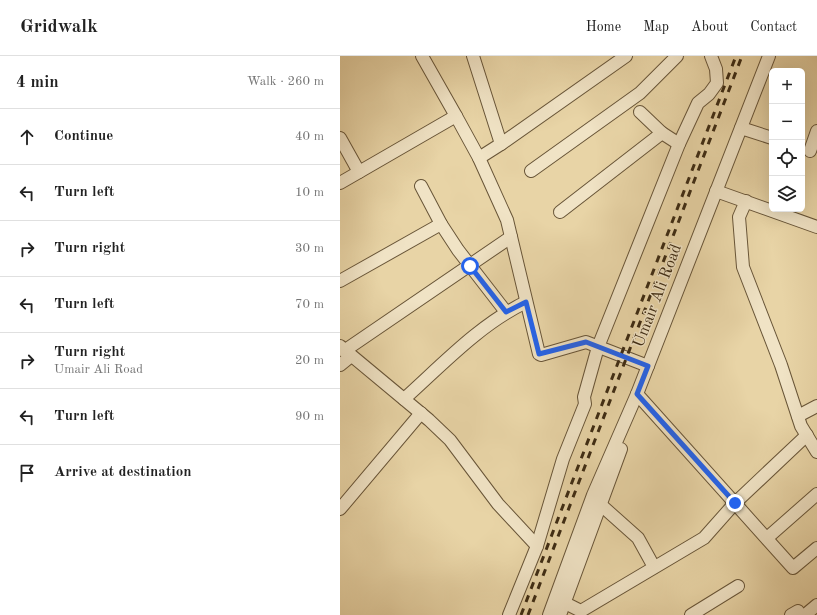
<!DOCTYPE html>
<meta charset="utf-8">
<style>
:root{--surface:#fff;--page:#f2f2f2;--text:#222;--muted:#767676;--line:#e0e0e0}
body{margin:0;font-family:"Old Standard TT",serif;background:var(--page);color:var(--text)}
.controls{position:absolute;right:12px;top:12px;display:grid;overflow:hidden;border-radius:6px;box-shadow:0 4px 16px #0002}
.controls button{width:36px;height:36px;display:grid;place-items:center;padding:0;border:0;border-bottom:1px solid var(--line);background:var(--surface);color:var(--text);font:20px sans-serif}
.stop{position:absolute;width:12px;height:12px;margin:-9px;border:3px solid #2563eb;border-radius:50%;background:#fff}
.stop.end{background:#2563eb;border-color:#fff;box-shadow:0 1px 4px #0008}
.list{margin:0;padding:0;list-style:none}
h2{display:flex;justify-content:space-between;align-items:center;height:52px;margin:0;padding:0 16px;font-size:17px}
h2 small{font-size:13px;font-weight:400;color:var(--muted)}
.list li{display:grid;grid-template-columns:26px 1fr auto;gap:12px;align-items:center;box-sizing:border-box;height:56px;padding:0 16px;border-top:1px solid var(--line)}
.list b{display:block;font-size:15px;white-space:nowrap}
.list p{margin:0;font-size:13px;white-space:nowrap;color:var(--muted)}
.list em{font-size:13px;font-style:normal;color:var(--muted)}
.icon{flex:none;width:22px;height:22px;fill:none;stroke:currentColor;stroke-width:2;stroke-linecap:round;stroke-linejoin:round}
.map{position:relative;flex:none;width:477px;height:559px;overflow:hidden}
header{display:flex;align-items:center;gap:24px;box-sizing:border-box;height:56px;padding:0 20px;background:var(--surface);border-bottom:1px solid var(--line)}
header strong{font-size:19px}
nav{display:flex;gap:22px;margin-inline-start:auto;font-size:14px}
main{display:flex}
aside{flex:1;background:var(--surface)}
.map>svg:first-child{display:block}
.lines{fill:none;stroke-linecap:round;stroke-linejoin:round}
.minor-casing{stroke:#685538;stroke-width:14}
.minor{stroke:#f0e3c5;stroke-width:12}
.rail{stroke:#3d2b13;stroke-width:3;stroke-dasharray:7 7;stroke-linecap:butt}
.route{stroke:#2563eb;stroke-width:5}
.labels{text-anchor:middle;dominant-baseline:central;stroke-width:3;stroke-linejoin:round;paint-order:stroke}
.street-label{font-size:16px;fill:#3d2b13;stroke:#f0e3c5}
</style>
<header>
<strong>Gridwalk</strong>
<nav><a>Home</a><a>Map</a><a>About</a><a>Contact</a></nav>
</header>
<main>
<aside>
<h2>4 min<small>Walk · 260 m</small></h2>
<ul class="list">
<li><svg class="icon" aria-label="ahead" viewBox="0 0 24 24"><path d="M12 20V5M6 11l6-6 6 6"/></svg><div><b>Continue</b></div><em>40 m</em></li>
<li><svg class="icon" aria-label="left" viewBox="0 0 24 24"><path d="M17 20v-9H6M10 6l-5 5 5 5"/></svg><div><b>Turn left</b></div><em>10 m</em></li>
<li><svg class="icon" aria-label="right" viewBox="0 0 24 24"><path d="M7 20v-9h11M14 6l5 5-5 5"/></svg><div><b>Turn right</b></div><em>30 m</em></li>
<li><svg class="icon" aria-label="left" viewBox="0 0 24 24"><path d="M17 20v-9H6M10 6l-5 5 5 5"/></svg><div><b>Turn left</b></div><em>70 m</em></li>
<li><svg class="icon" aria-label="right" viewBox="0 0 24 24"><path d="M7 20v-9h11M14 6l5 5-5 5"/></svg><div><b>Turn right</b><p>Umair Ali Road</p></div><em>20 m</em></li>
<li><svg class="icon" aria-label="left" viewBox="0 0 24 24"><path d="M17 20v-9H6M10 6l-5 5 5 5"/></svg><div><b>Turn left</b></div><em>90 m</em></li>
<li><svg class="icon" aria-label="arrive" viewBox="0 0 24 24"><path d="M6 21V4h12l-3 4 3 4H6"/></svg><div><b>Arrive at destination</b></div></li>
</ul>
</aside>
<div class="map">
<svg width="477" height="559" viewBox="0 0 477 559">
<rect width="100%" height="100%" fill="#e8d4a6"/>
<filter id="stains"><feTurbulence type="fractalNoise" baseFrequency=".005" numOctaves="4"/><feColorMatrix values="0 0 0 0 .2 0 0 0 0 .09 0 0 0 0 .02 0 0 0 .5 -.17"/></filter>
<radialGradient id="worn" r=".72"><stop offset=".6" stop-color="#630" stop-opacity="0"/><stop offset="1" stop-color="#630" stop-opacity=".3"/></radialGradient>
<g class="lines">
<!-- minor casing -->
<g class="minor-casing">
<g id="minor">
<path d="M133,0l28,88 -22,14"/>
<path d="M300,56l22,21 17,11"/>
<path d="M116,60l23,42 28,62 32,134 2,1 45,-13 62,24"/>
<path d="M401,72l31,10"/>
<path d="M0,82l19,34"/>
<path d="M161,88l125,-88"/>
<path d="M470,95l7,-20"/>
<path d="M191,115l109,-78 37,-37"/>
<path d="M0,127l116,-67 -34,-60"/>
<path d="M81,130l20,38 17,26 48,62"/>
<path d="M376,135l101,36"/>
<path d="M406,145l-7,16 4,50 38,98 20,61 16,26"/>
<path d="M220,156l102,-79"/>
<path d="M0,225l101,-57"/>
<path d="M0,290l89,74 21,20 48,64 39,42"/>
<path d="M4,295l167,-114"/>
<path d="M0,309l11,-9"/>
<path d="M297,338l156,174 24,-20"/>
<path d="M64,343c39,-35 75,-74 122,-97"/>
<path d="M458,360l19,-10"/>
<path d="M261,449l37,33 16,29"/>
<path d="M0,453l81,-96"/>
<path d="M427,482l50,-44"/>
<path d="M225,547l16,8 123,-73 31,-35 72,-68"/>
<path d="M169,559l28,-69 26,-87 22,-55 -1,-7 14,-50 81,-203 19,-41 11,-9 8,-11 -1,-14 -5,-13"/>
<path d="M209,559l44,-120 44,-101 132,-338"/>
<path d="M220,559l61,-166"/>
<path d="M351,559l47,-29"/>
<path d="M451,559l7,-4 2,4"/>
<path d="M465,559l12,-10"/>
</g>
</g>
<!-- minor -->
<use href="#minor" class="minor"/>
<!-- rail -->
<g class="rail">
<path d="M181,559l215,-559"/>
<path d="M188,559l214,-559"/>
</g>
</g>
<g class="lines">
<!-- route -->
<path class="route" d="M130,210l36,46 20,-10 13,52 47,-12 62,24 -11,28 98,109"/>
</g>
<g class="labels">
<!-- street labels -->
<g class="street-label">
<text transform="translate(318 240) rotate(-69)">Umair Ali Road</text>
</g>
</g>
<rect width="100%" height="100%" filter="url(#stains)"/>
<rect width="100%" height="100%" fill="url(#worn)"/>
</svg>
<div class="controls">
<button>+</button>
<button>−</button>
<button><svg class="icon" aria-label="locate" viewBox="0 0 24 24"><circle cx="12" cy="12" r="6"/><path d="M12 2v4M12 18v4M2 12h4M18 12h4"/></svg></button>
<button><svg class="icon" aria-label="layers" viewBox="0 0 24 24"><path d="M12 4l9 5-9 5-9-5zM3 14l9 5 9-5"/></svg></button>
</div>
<div class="stop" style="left:130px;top:210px"></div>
<div class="stop end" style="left:395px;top:447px"></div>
</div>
</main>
